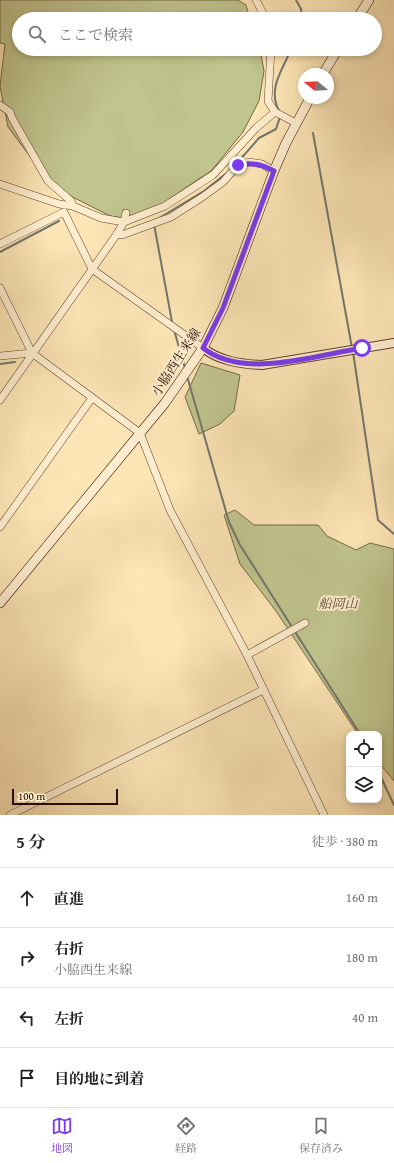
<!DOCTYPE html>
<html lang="ja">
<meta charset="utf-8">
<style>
:root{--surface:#fff;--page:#f6f6f6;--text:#202124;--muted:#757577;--line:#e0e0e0;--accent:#7c3aed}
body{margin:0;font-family:"Gentium Book Plus","Noto Serif JP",serif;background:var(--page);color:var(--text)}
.controls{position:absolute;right:12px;bottom:12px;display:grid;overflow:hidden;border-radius:8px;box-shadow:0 2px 6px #0003}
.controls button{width:36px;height:36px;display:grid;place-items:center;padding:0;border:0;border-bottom:1px solid var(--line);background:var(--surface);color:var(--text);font:20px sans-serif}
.compass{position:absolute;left:298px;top:68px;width:36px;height:36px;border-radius:50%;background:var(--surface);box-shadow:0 2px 6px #0003;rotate:288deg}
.scale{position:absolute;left:12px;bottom:10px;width:106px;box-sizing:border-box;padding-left:4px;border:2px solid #2c0d00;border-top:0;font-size:11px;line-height:14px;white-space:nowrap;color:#2c0d00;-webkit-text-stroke:3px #feeecf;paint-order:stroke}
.stop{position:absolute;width:12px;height:12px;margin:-9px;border:3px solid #7c3aed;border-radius:50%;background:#fff}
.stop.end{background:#7c3aed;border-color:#fff;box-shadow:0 1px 4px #0008}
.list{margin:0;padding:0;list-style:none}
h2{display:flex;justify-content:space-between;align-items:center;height:52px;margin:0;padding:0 16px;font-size:17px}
h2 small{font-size:13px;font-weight:400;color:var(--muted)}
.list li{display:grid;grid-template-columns:26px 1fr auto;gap:12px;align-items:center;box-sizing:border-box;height:60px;padding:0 16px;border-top:1px solid var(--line)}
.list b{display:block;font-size:15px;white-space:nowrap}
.list p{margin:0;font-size:13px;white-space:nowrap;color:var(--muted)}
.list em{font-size:13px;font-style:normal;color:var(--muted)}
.icon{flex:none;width:22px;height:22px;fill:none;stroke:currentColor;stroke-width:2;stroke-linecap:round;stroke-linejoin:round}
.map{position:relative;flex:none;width:394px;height:815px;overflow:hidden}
.search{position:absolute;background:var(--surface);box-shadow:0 2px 6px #0003;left:12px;right:12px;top:12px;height:44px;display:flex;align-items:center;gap:10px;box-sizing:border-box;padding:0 14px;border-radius:22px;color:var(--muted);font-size:15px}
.sheet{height:292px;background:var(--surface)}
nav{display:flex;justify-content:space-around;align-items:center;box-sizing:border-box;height:56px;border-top:1px solid var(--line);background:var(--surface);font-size:11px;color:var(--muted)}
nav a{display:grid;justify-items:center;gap:2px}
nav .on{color:var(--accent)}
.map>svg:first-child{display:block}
.green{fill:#c0c48d;stroke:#766846}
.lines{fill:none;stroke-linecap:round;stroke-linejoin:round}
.stream{stroke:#72776d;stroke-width:2}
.minor-casing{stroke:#60432d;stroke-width:8}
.tertiary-casing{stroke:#60432d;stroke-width:10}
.secondary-casing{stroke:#2c0d00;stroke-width:10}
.minor{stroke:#feeecf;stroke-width:7}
.tertiary{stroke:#feeecf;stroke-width:8}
.secondary{stroke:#feeecf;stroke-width:9}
.route{stroke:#7c3aed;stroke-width:5}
.labels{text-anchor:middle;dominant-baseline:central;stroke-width:4;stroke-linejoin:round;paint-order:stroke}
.street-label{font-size:13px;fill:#2c0d00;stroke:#feeecf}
.park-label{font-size:13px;font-style:italic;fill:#604d31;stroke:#feeecf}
</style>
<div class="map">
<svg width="394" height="815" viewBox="0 0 394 815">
<rect width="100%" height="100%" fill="#fde5b5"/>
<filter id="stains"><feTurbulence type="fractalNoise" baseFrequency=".005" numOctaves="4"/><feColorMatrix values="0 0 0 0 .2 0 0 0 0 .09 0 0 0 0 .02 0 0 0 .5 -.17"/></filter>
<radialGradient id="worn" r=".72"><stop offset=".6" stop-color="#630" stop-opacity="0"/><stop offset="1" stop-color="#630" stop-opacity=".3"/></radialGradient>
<!-- green -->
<g class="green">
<path d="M0,0h238l8,5 4,14h-231v30h241l4,22 -5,30 -16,31 -31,38 -74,50 -28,-4 -57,-29 -45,-60 -8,-41 5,-42 -5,-1z"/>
<path d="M201,363l39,12 -6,36 -14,13 -21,10 -14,-37z"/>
<path d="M235,510l19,15h64l9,11 29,14 14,-7 24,6v232l-15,-18v-29h-21l-82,-123 -36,-47 -16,-49z"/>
</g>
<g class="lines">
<!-- stream -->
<g class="stream">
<path d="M296,0l5,9 1,10"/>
<path d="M279,111c-12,-23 4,-41 12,-62"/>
<path d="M313,133l39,215"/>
<path d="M237,163l22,-25 17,-9 4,-12"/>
<path d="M156,220l48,-29 24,-19"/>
<path d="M154,224l18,98"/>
<path d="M0,252l59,-31"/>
<path d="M174,330l11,38"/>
<path d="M353,352l25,168 16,14"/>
<path d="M0,364l15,-2"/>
<path d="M187,376l42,146 11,23 120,189"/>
<path d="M379,773l15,32"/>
</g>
<!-- minor casing -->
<g class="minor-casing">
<g id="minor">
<path d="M256,0l10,19"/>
<path d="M271,49l-3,52 7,11 21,11"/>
<path d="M0,105l10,7 2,6 36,63 23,20 2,5"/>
<path d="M0,184l59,20 14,2 28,12 23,4 41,-16 48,-31 43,-47 19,-16"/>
<path d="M117,234l5,1 49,-18 30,-19 22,-16 15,-17 11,-3 13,2 12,7"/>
<path d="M0,244l64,-32 28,57 111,79"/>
<path d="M0,288l32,65 108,80 30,77 77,145 77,160"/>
<path d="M0,356l32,-3"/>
<path d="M0,400l117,-166 7,-12 2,-9"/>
<path d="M0,527l92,-129"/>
<path d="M247,655l58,-32"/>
<path d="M10,815l253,-125"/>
</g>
</g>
<!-- tertiary casing -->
<g class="tertiary-casing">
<path id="tertiary" d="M203,348c16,13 38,16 59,17l132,-22"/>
</g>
<!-- secondary casing -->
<g class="secondary-casing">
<g id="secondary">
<path d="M357,19l12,-19"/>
<path d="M323,74l15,-25"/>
<path d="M0,603l165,-200 38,-55 20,-40 51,-137 12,-28 24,-45"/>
</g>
</g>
<!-- minor -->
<use href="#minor" class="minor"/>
<!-- tertiary -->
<use href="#tertiary" class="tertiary"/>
<!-- secondary -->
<use href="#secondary" class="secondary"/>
</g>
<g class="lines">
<!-- route -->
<path class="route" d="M238,165c14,-3 23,-1 36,6l-51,137 -20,40c41,32 113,7 159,0"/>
</g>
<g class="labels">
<!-- street labels -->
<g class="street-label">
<text transform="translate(176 362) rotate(-57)">小脇西生来線</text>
</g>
<!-- park labels -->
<g class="park-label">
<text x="338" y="603">船岡山</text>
</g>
</g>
<rect width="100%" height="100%" filter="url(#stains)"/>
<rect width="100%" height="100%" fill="url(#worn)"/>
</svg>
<div class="controls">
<button><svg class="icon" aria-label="locate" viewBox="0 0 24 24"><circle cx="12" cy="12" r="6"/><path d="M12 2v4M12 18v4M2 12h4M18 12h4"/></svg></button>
<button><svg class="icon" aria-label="layers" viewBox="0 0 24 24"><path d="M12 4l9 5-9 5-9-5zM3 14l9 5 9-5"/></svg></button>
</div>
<svg class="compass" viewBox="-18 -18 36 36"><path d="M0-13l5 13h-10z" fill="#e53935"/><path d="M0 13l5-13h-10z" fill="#757577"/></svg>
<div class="scale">100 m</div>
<div class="stop" style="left:362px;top:348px"></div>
<div class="stop end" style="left:238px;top:165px"></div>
<div class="search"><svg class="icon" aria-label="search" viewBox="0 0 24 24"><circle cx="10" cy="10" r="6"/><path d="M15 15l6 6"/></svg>ここで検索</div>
</div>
<section class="sheet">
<h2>5 分<small>徒歩 · 380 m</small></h2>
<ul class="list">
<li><svg class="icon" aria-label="ahead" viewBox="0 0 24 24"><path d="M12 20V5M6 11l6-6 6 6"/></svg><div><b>直進</b></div><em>160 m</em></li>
<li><svg class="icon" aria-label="right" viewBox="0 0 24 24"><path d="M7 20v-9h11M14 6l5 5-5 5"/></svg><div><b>右折</b><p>小脇西生来線</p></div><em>180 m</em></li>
<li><svg class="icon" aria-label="left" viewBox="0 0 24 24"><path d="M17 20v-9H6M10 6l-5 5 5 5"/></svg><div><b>左折</b></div><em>40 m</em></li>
<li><svg class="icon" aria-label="arrive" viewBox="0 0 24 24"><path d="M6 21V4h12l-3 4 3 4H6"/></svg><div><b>目的地に到着</b></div></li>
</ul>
</section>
<nav>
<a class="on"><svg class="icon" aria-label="map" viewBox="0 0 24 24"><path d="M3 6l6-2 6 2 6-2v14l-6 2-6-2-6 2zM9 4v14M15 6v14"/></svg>地図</a>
<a><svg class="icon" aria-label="directions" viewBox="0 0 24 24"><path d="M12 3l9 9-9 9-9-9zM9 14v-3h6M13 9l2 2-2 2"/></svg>経路</a>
<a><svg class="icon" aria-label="saved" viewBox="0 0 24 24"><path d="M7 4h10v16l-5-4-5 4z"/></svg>保存済み</a>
</nav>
